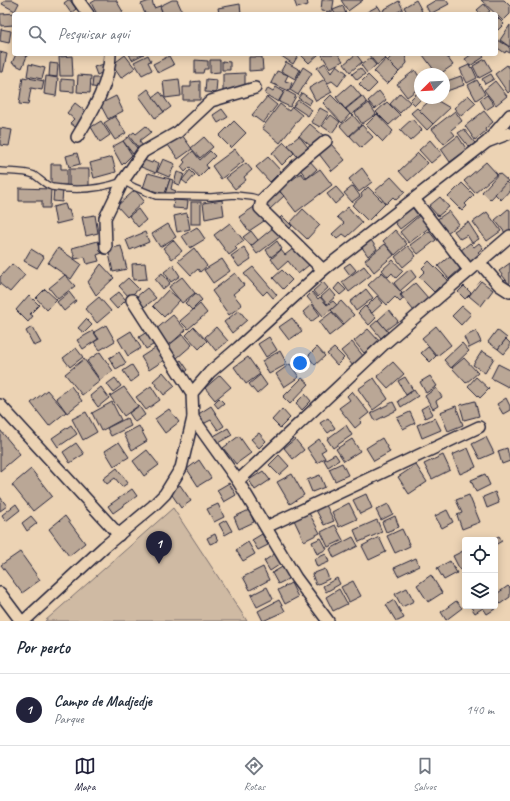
<!DOCTYPE html>
<html lang="pt">
<style>
:root{--surface:#fff;--page:#f2f2f3;--text:#1f2937;--muted:#747a83;--line:#e0e1e3;--accent:#22223b}
body{margin:0;font-family:Caveat,sans-serif;background:var(--page);color:var(--text)}
.controls{position:absolute;right:12px;bottom:12px;display:grid;overflow:hidden;border-radius:4px;box-shadow:0 2px 10px #0003}
.controls button{width:36px;height:36px;display:grid;place-items:center;padding:0;border:0;border-bottom:1px solid var(--line);background:var(--surface);color:var(--text);font:20px sans-serif}
.compass{position:absolute;left:414px;top:68px;width:36px;height:36px;border-radius:50%;background:var(--surface);box-shadow:0 2px 10px #0003;rotate:246deg}
.you{position:absolute;left:300px;top:363px;width:14px;height:14px;margin:-10px;border:3px solid #fff;border-radius:50%;background:#1a73e8;box-shadow:0 0 0 6px #1a73e833}
.badge{display:grid;place-items:center;width:26px;height:26px;border-radius:50%;background:var(--accent);color:#fff;font-size:13px;font-weight:700}
.pin{position:absolute;translate:-50% -33px;filter:drop-shadow(0 1px 2px #0008)}
.pin::after{content:'';position:absolute;top:21px;width:14px;height:12px;background:inherit;clip-path:polygon(0 0,100% 0,50% 100%)}
.list{margin:0;padding:0;list-style:none}
h2{display:flex;justify-content:space-between;align-items:center;height:52px;margin:0;padding:0 16px;font-size:17px}
h2 small{font-size:13px;font-weight:400;color:var(--muted)}
.list li{display:grid;grid-template-columns:26px 1fr auto;gap:12px;align-items:center;box-sizing:border-box;height:72px;padding:0 16px;border-top:1px solid var(--line)}
.list b{display:block;font-size:15px;white-space:nowrap}
.list p{margin:0;font-size:13px;white-space:nowrap;color:var(--muted)}
.list em{font-size:13px;font-style:normal;color:var(--muted)}
.icon{flex:none;width:22px;height:22px;fill:none;stroke:currentColor;stroke-width:2;stroke-linecap:round;stroke-linejoin:round}
.map{position:relative;flex:none;width:510px;height:621px;overflow:hidden}
.search{position:absolute;background:var(--surface);box-shadow:0 2px 10px #0003;left:12px;right:12px;top:12px;height:44px;display:flex;align-items:center;gap:10px;box-sizing:border-box;padding:0 14px;border-radius:4px;color:var(--muted);font-size:15px}
.sheet{height:124px;background:var(--surface)}
nav{display:flex;justify-content:space-around;align-items:center;box-sizing:border-box;height:56px;border-top:1px solid var(--line);background:var(--surface);font-size:11px;color:var(--muted)}
nav a{display:grid;justify-items:center;gap:2px}
nav .on{color:var(--accent)}
.map>svg:first-child{display:block}
.green{fill:#cfbaa3;stroke:#786e6f}
.building{fill:#baa796;stroke:#22223b}
.lines{fill:none;stroke-linecap:round;stroke-linejoin:round}
.service-casing{stroke:#22223b;stroke-width:8}
.minor-casing{stroke:#22223b;stroke-width:14}
.service{stroke:#ecd3b4;stroke-width:5.5}
.minor{stroke:#ecd3b4;stroke-width:11}
</style>
<div class="map">
<svg width="510" height="621" viewBox="0 0 510 621">
<rect width="100%" height="100%" fill="#ecd3b4"/>
<filter id="ink" filterUnits="userSpaceOnUse"><feTurbulence type="fractalNoise" baseFrequency=".025" numOctaves="2"/><feDisplacementMap in="SourceGraphic" scale="8" xChannelSelector="R" yChannelSelector="G"/><feConvolveMatrix kernelMatrix="1 2 1 2 8 2 1 2 1" color-interpolation-filters="sRGB"/></filter>
<g filter="url(#ink)">
<!-- green -->
<path class="green" d="M173,508l74,113h-202z"/>
<!-- building -->
<g class="building">
<path d="M5,0h8l6,3 -4,8 -13,-7z"/>
<path d="M68,0h2l6,9 -5,4 -7,-10z"/>
<path d="M96,0h20l7,12 -3,2h-23l-6,-11z"/>
<path d="M152,0l2,8 6,-2 3,8h-18l-4,-10z"/>
<path d="M172,0h5l5,11 -6,3h-13l-3,-8z"/>
<path d="M294,0h13l1,5 -11,3z"/>
<path d="M322,0h12l-2,12 -11,-1z"/>
<path d="M341,0h22l-15,11z"/>
<path d="M416,0l6,11 -6,3h-8l-4,-7z"/>
<path d="M436,0h10l3,4 -19,10 -4,-8z"/>
<path d="M481,0h23l6,6v8l-7,7z"/>
<path d="M399,1l4,8 -9,5h-9l-2,-4z"/>
<path d="M240,4l1,10h-22l-1,-6z"/>
<path d="M484,4l6,7 -4,3h-5l-4,-4z"/>
<path d="M343,6l3,8h-11l-2,-4z"/>
<path d="M378,6l5,8h-14l-2,-2z"/>
<path d="M17,13v1h-3v11l-13,1 -1,-12z"/>
<path d="M496,16l8,8 -6,6 -2,-2z"/>
<path d="M510,25v22l-10,-7z"/>
<path d="M1,29l10,2 -2,12 -9,-2z"/>
<path d="M496,39l12,7 2,3v4l-4,-2 -1,2 -9,-6z"/>
<path d="M0,52l7,2 -4,18h-3z"/>
<path d="M16,54h6l5,2 -5,12 -10,-5z"/>
<path d="M129,54h15l-12,6z"/>
<path d="M281,54h18l-6,10 -13,-9z"/>
<path d="M300,54h19l-10,9z"/>
<path d="M323,54h15l5,7 -13,7 -8,-13z"/>
<path d="M356,54l6,8 -12,10 -6,-8z"/>
<path d="M368,54h15l3,4 -9,7z"/>
<path d="M394,54l11,1 2,8 -8,9 -12,-11z"/>
<path d="M424,54h21l8,11 -13,9h-3l-14,-19z"/>
<path d="M472,54h10l2,3 -14,9 -5,-7z"/>
<path d="M125,55l10,13 -14,10 -9,-13z"/>
<path d="M148,55l3,6 -3,1 4,8 -10,5 -8,-13z"/>
<path d="M72,56l1,20h-13l-1,-19z"/>
<path d="M169,56l5,9 -16,8 -5,-9z"/>
<path d="M249,57h13l1,13 -14,1z"/>
<path d="M370,58l6,7 -9,8 -6,-8z"/>
<path d="M386,59l13,13 -12,12 -13,-12z"/>
<path d="M485,59l7,12 -13,7 -6,-12z"/>
<path d="M195,60l13,1v8h-4l-1,4h-8z"/>
<path d="M210,60h10v12l-10,1z"/>
<path d="M222,61l8,1v8h-8z"/>
<path d="M286,62l14,8 -5,9 -14,-8z"/>
<path d="M50,63l8,1 -1,13 -8,-1z"/>
<path d="M325,63l6,10 6,-8 10,8 -9,13 -6,-5 -4,2 -11,-15z"/>
<path d="M29,64l16,4 -3,11 -15,-3z"/>
<path d="M104,64l2,7 -9,4 -3,-8z"/>
<path d="M469,65l2,3 1,-1 5,11 -10,5 -7,-14z"/>
<path d="M507,65l3,4v22l-2,2 -13,-19z"/>
<path d="M303,67l9,6 -14,22 -8,-5z"/>
<path d="M360,68l5,6 -8,6 -5,-6z"/>
<path d="M415,70l5,8v14l-2,-3 -11,8 -10,-13z"/>
<path d="M277,71l11,4 -3,6 7,2 -3,8 -18,-8z"/>
<path d="M245,73v17l-22,1v-17z"/>
<path d="M491,74l3,5 -9,5 -3,-5z"/>
<path d="M78,75l13,1 -1,17 -13,-1z"/>
<path d="M368,75l9,9 -9,9 -9,-9z"/>
<path d="M46,76l12,2 -2,18 -12,-2z"/>
<path d="M461,76l3,9 -20,7v-10z"/>
<path d="M23,77l21,4 -2,9 -11,-2 -3,17 -9,-1z"/>
<path d="M93,78h9l-1,10 -9,-1z"/>
<path d="M61,79l13,1v12l-13,-1z"/>
<path d="M179,79l2,17 -16,2 -2,-17z"/>
<path d="M206,79l11,1 -1,13 -11,-1z"/>
<path d="M325,79l7,13 -16,9 -7,-13z"/>
<path d="M477,80l8,14 -9,6 -8,-15z"/>
<path d="M200,81v19h-17v-13h8v-5z"/>
<path d="M495,81l12,15 -11,9 -12,-15z"/>
<path d="M351,84l10,12 -16,13 -9,-12z"/>
<path d="M276,87l8,5 -6,10 -13,-8 3,-6 5,3z"/>
<path d="M148,89l16,23 -9,6 -16,-22z"/>
<path d="M285,90l11,6 -6,11 -11,-5z"/>
<path d="M379,91l7,9 -11,9 -7,-8z"/>
<path d="M419,91l1,2v5h2l-7,7 -5,-5z"/>
<path d="M160,92l11,15 -7,5 -11,-15z"/>
<path d="M302,93l10,7 -3,5 -11,-7z"/>
<path d="M400,93l10,9 -10,11 -10,-9z"/>
<path d="M331,95l19,19 -8,9 -19,-20z"/>
<path d="M468,95l8,8 -15,13 -7,-8z"/>
<path d="M487,95l7,10 -8,5 -6,-10z"/>
<path d="M116,96l7,15 -15,8 -8,-15z"/>
<path d="M362,96l5,7 -16,12 -5,-6z"/>
<path d="M267,97l10,8 -14,18 -11,-8z"/>
<path d="M433,98l17,10 -17,16 -14,-14z"/>
<path d="M298,100l14,10 -4,6 -15,-10z"/>
<path d="M387,102l13,13 -11,10 -13,-13z"/>
<path d="M75,103l14,11 -11,15 -8,-6 4,-4 -7,-6z"/>
<path d="M369,103l7,11 -14,10 -7,-11z"/>
<path d="M280,104l9,7 3,-4 10,8 -22,28 -18,-15z"/>
<path d="M320,108l9,5 -9,14 -9,-5z"/>
<path d="M417,108l16,16 -6,6 -16,-17z"/>
<path d="M222,109l6,8 -10,6 -5,-8z"/>
<path d="M455,111l7,10 -11,9 4,5 -11,9 -12,-15z"/>
<path d="M484,111l9,11 -8,7 1,2 -11,9 -10,-14z"/>
<path d="M377,114l16,17 -10,11 -17,-17z"/>
<path d="M331,115l9,7 -8,11 -10,-7z"/>
<path d="M353,115l8,10 -12,11 -9,-10z"/>
<path d="M115,116l11,17 -11,7 -11,-17z"/>
<path d="M412,119l10,11 -12,11 -10,-11z"/>
<path d="M101,121l9,14 -10,7 -9,-15z"/>
<path d="M234,121l12,12 -15,15 -12,-12z"/>
<path d="M310,124l14,12 -11,12 -14,-12z"/>
<path d="M362,125l11,12 -12,11 -11,-12z"/>
<path d="M146,126l5,6 -12,9 4,5 -4,3 -10,-13 5,-4 2,2z"/>
<path d="M0,128l12,2 -3,16 -9,-1z"/>
<path d="M464,129l14,18 -6,4 -14,-18z"/>
<path d="M182,135l10,14 -14,10 -10,-14z"/>
<path d="M299,136l12,15 -11,9 -12,-15z"/>
<path d="M458,136l9,14 -17,12 -9,-13z"/>
<path d="M128,137l9,11 -4,6 -10,-13z"/>
<path d="M204,137l9,10 -13,11 -9,-10z"/>
<path d="M430,140l12,14 -11,9 -12,-13z"/>
<path d="M123,141l9,14 -10,10 -10,-18z"/>
<path d="M284,142l10,11 -12,12 -10,-12z"/>
<path d="M331,144l14,16 -13,11 -13,-17z"/>
<path d="M235,149l9,12 -23,18 -9,-13z"/>
<path d="M193,151l7,9 10,-9 5,5 -9,9 2,3 -9,9 -9,-10 -5,5 -4,-5 4,-5 -2,-2z"/>
<path d="M77,153l3,11 -11,3 -3,-11z"/>
<path d="M418,153l10,10 -20,18 -9,-10z"/>
<path d="M112,157l4,15 -22,6 -4,-15z"/>
<path d="M268,157l13,14 -11,11 -14,-15z"/>
<path d="M163,159l12,5 -6,13 -12,-5z"/>
<path d="M308,159l9,10 -10,9 -9,-11z"/>
<path d="M144,160l8,3 1,-2 6,2 -3,10 -15,-6z"/>
<path d="M486,162l11,12 -22,19 -11,-12z"/>
<path d="M246,163l6,7 -8,7 2,3 -11,9 -9,-11z"/>
<path d="M51,164h10v5h6v16h-16z"/>
<path d="M362,168l10,14 -13,10 -10,-13z"/>
<rect x="69" y="169" width="20" height="18"/>
<path d="M320,169l12,16 -36,27 -17,-22 22,-17 5,6z"/>
<path d="M190,170l5,5 -8,9 -5,-4z"/>
<path d="M177,172l7,2 -4,11 -6,-2z"/>
<path d="M148,173l22,6 -5,15 -22,-6z"/>
<path d="M499,173l9,8 -18,19 -8,-8z"/>
<path d="M391,177l14,15 -9,8 -3,-3 -7,7 -11,-13z"/>
<path d="M170,179l3,1 -2,9 5,2 -2,4 -9,-1z"/>
<path d="M506,182l4,4v4l-9,10 -6,-6z"/>
<path d="M462,183l12,12 -9,9 2,2 -5,5 -14,-14z"/>
<path d="M353,186l7,10 -8,6 -8,-9z"/>
<path d="M336,187l8,9 -9,8 -8,-10z"/>
<path d="M368,187l17,17 -17,17 -16,-16 10,-9 -1,-2z"/>
<path d="M19,188l32,1 -1,19h-8v-7h-23z"/>
<path d="M54,188l9,1 -1,13 -9,-1z"/>
<path d="M135,190l9,11 -17,16 -10,-11z"/>
<path d="M278,190l6,6 -14,13 -6,-6z"/>
<path d="M440,197l9,10 -11,9 -9,-10z"/>
<path d="M174,200l14,1 -1,8 -14,-1z"/>
<path d="M222,200l2,15 -19,4 -2,-16z"/>
<rect x="191" y="202" width="10" height="22"/>
<path d="M65,204l2,6h2l3,10 -16,4 -3,-17z"/>
<path d="M411,206l7,9 -18,14 -7,-9z"/>
<path d="M254,207l10,14 -15,10 -10,-14z"/>
<path d="M348,207l14,16 -15,14 -4,-3 -6,5 -5,-5 12,-11 -7,-6z"/>
<path d="M138,209l8,11 -8,7 -9,-11z"/>
<path d="M303,209l17,16 -13,14 -17,-16z"/>
<path d="M508,209l2,1v20l-4,4 -11,-14z"/>
<path d="M449,211l10,13 -12,9 -11,-13z"/>
<path d="M487,212l14,19 -14,10 -14,-19z"/>
<path d="M187,213l3,16 -13,3 -3,-16z"/>
<path d="M95,215l3,18 -12,3 -4,-19z"/>
<path d="M420,215l10,12 -21,16 -9,-11z"/>
<path d="M282,216l10,10 -5,5 -10,-10z"/>
<path d="M468,222l11,17 -7,4 -5,-8 -7,4 -6,-8z"/>
<path d="M230,223l14,18 -9,6 2,2 -8,6 -15,-20z"/>
<path d="M168,224l8,13 -16,10 -8,-13z"/>
<path d="M197,227l8,12 -15,9 -8,-12z"/>
<path d="M274,227l7,9 -24,18 -6,-8z"/>
<path d="M395,230l12,14 -12,11 -12,-14z"/>
<path d="M251,231l7,9 -7,6 -8,-9z"/>
<path d="M429,231l7,9 -18,14 -8,-9z"/>
<path d="M145,232l4,10 -19,8 -4,-10z"/>
<path d="M369,237l8,12 -9,7 -9,-13z"/>
<path d="M173,240l9,11 -10,8 -9,-11z"/>
<path d="M98,241l4,12 -5,2 2,6 -12,3 -2,-7 -10,2 -3,-11z"/>
<path d="M277,241l5,8 -11,8 -5,-7z"/>
<path d="M470,243l4,4 5,-4 4,5 -5,4 2,2 -10,9 -10,-12z"/>
<path d="M385,244l9,11 -20,17 -9,-12z"/>
<path d="M121,246l6,23 -14,3 -5,-23z"/>
<path d="M408,246l8,10 -13,11 -8,-10z"/>
<path d="M244,247l7,12 -12,8 -8,-11z"/>
<path d="M58,248l23,16 -10,15 -23,-16z"/>
<path d="M194,248l13,18 -7,6 -2,-3 -7,6 -13,-14z"/>
<path d="M294,248l15,17 -11,9 -10,-13 -9,8 -8,-10 10,-9 4,5z"/>
<path d="M31,249l13,8 -7,11 -13,-7z"/>
<path d="M450,256l11,12 -12,11 -11,-13z"/>
<path d="M222,259l8,12 -17,12 -9,-13z"/>
<path d="M393,260l10,11 -7,7 -4,-5 -4,4 -6,-7z"/>
<path d="M429,261l21,21 -8,8 -3,-3 -5,5 -15,-15 6,-6 -3,-3z"/>
<path d="M145,263l2,16 -14,1 -1,-16z"/>
<path d="M350,263l6,7 -6,5 -6,-8z"/>
<path d="M510,263v20l-1,1 -10,-13z"/>
<path d="M12,264l13,11 -15,17 -10,-8v-7z"/>
<path d="M101,264l13,14 -18,17 -8,-13z"/>
<path d="M173,265l7,11 -9,6 -7,-10z"/>
<path d="M364,266l7,9 -22,17 -7,-10z"/>
<path d="M253,267l24,28 -4,3 -6,-7 -4,4 -19,-21z"/>
<path d="M410,269l6,8 -16,14 -6,-8z"/>
<path d="M282,270l10,10 -9,9 -10,-11z"/>
<path d="M382,272l20,21 -2,2 3,4 -3,3 -5,-5 -8,8 -19,-20z"/>
<path d="M162,273l8,10 -7,6 -8,-10z"/>
<path d="M235,273l9,12 -11,9 9,11 -13,10 -17,-24z"/>
<path d="M65,275l10,11 -17,13 -9,-11z"/>
<path d="M182,277l13,16 -13,10 -13,-16z"/>
<path d="M128,278l11,11 -10,8 -10,-11z"/>
<path d="M481,281l12,9 -12,16 -12,-10z"/>
<path d="M323,282l5,6 -10,9 -5,-6z"/>
<path d="M339,283l7,7 -6,5 -6,-6z"/>
<path d="M415,283l14,16 -15,12 -13,-16z"/>
<path d="M464,286l7,7 -6,6 -7,-7z"/>
<path d="M147,288l9,10 -12,9 -8,-10z"/>
<path d="M45,289l12,11 -10,10 -11,-12z"/>
<path d="M330,289l6,7 -9,8 -6,-7z"/>
<path d="M366,289l7,9 -17,13 -6,-9z"/>
<path d="M168,290l12,10 -16,17 -11,-11z"/>
<path d="M69,292l7,9 -12,10 -7,-9z"/>
<path d="M119,292l7,8 -9,9 -8,-9z"/>
<path d="M312,292l6,7 2,-2 7,8 6,-4 4,4 -14,11 -16,-19z"/>
<path d="M196,293l6,7 -10,10 -7,-7z"/>
<path d="M29,295l10,10 -9,9 3,2 -5,6 -12,-12z"/>
<path d="M377,296l6,7 -11,10 -6,-6z"/>
<path d="M99,297l12,14 -14,12 -12,-14z"/>
<path d="M341,301l13,14 -10,9 -13,-14z"/>
<path d="M200,304l7,9 -19,16 -8,-8z"/>
<path d="M312,304l8,11 -9,7 -8,-10z"/>
<path d="M365,306l11,12 -7,7 -11,-12z"/>
<path d="M462,306l9,8 -10,11 -9,-9z"/>
<path d="M239,310l8,10 -15,13 -8,-11z"/>
<path d="M389,310l9,11 -12,9 -8,-10z"/>
<path d="M332,312l11,13 -14,11 -10,-14z"/>
<path d="M173,315l13,15 -18,16 -14,-15z"/>
<path d="M292,318l10,13 -13,9 -10,-13z"/>
<path d="M86,319l6,6 -8,8 -6,-5z"/>
<path d="M378,320l10,12 -7,6 -10,-12z"/>
<path d="M106,325l9,16 -15,9 -6,-8 5,-3 -5,-7z"/>
<path d="M436,326l15,19 -14,11 -15,-18z"/>
<path d="M32,327l9,16 -7,3 -8,-15z"/>
<path d="M194,327l13,14 -8,8 -13,-14z"/>
<path d="M216,327l12,14 -12,10 -11,-14z"/>
<path d="M368,329l11,12 -15,12 -10,-12z"/>
<path d="M150,330l8,12 -12,7 -7,-12z"/>
<path d="M497,330l10,8 -9,11 -10,-7z"/>
<path d="M93,331l5,8 -15,10 -6,-9z"/>
<path d="M131,331l10,17 -13,8 -10,-17z"/>
<path d="M476,331l5,11 -12,6 -5,-11z"/>
<path d="M183,334l9,11 -15,13 -9,-12z"/>
<path d="M269,337l8,13 -11,7 -8,-13z"/>
<path d="M506,339l4,4v4l-6,7 -6,-5z"/>
<path d="M352,342l12,15 -11,9 -12,-15z"/>
<path d="M462,343l7,8 -18,17 -7,-8z"/>
<path d="M158,346l8,13 -17,11 -8,-13z"/>
<path d="M317,347l8,9 -10,9 -7,-9z"/>
<path d="M428,347l8,9 -6,6 -9,-9z"/>
<path d="M76,348l7,9 -13,10 -7,-9z"/>
<path d="M334,348l10,10 -7,7 -10,-11z"/>
<path d="M280,351l7,13 -18,10 -7,-13z"/>
<path d="M482,351l12,7 -9,15 -12,-8z"/>
<path d="M100,352l13,19 -13,9 -13,-19z"/>
<path d="M119,352l7,11 -10,6 -7,-11z"/>
<path d="M248,357l12,17 -14,10 -12,-17z"/>
<path d="M464,358l14,15 -12,10 -14,-15z"/>
<path d="M84,359l16,22 -18,14 -17,-21z"/>
<path d="M181,360l7,10 -5,4 -8,-10z"/>
<path d="M393,362l11,12 -16,14 -11,-12z"/>
<path d="M290,364l9,13 -15,10 -8,-13z"/>
<path d="M498,364l12,6v12l-2,5 -17,-9z"/>
<path d="M132,365l7,11 -8,6 -8,-11z"/>
<path d="M163,372l12,14 -11,9 -11,-14z"/>
<path d="M220,375l11,12 -16,13 -10,-12z"/>
<path d="M260,375l7,10 -10,9 -8,-10z"/>
<path d="M430,376l7,10 -11,7 -6,-11z"/>
<path d="M405,377l8,13 -7,5 -8,-14z"/>
<path d="M476,377l13,12 -9,9 -12,-12z"/>
<path d="M115,378l6,8 -8,6 -6,-8z"/>
<path d="M302,378l7,6 -19,20 -7,-7z"/>
<path d="M374,378l14,21 -15,11 -15,-21z"/>
<path d="M71,386l11,15 -15,12 -11,-15z"/>
<path d="M151,386l9,14 -14,10 -10,-13z"/>
<path d="M101,387l8,11 -11,9 -8,-11z"/>
<path d="M124,387l14,19 -14,10 -14,-20z"/>
<path d="M436,388l6,9 -6,4 2,5 -5,3 -8,-13z"/>
<path d="M47,390l19,22 -17,14 -18,-23z"/>
<path d="M414,390l4,6 -17,11 -3,-6z"/>
<path d="M352,391l17,22 -9,7 2,2 -7,6 -16,-20 11,-8 -3,-4z"/>
<path d="M305,394l6,7 -9,9 -6,-7z"/>
<path d="M219,398l5,5 -6,5 -4,-5z"/>
<path d="M506,398l4,8v4l-7,4 -6,-10z"/>
<path d="M475,401l4,15 -15,4 -4,-15z"/>
<path d="M112,402l9,18 -20,11 -9,-18z"/>
<path d="M393,402l4,8 -22,11 -4,-8z"/>
<path d="M428,405l5,9 -8,4 -4,-9z"/>
<path d="M139,406l6,9 -10,7 -6,-9z"/>
<path d="M211,406l13,20 -6,4 -7,-10 -8,4 -6,-9z"/>
<path d="M456,406l7,19 -15,6 -8,-19z"/>
<path d="M169,409l10,13 -14,11 -10,-14z"/>
<path d="M282,409l8,9 -10,10 -8,-8z"/>
<path d="M86,412l11,20 -14,8 -11,-21z"/>
<path d="M410,412l5,11 -12,6 -6,-11z"/>
<path d="M127,418l4,8 -20,10 -4,-8z"/>
<path d="M328,418l7,10 -7,5 -8,-10z"/>
<path d="M435,418l6,12 -19,8 -5,-13z"/>
<path d="M71,425l6,9 -19,13 -6,-9z"/>
<path d="M346,425l6,10 -19,13 -6,-9z"/>
<path d="M139,426l8,15 -15,9 -8,-16z"/>
<path d="M228,428l4,7 -16,9 -4,-7z"/>
<path d="M0,430l20,24 -20,17z"/>
<path d="M259,433l7,8 -7,7 -8,-9z"/>
<path d="M239,436l12,17 -15,11 -13,-16z"/>
<path d="M486,437l8,16 -14,6 -8,-15z"/>
<path d="M382,438l8,14 -16,9 -8,-13z"/>
<path d="M295,439l9,11 -11,9 -9,-11z"/>
<path d="M319,439l7,10 -5,3 4,6 -8,5 -10,-15z"/>
<path d="M352,439l8,12 -16,10 -8,-12z"/>
<path d="M119,442l10,15 -15,9 -9,-15z"/>
<path d="M76,443l8,11 -14,9 -7,-11z"/>
<path d="M468,448l8,19 -16,7 -8,-19z"/>
<path d="M507,448l3,13 -8,3 -4,-13z"/>
<path d="M147,450l12,15 -15,11 -11,-15z"/>
<path d="M335,454l4,6 -11,7 -4,-7z"/>
<path d="M279,455l10,11 -10,9 -10,-10z"/>
<path d="M443,455l7,15 -18,9 -8,-15z"/>
<path d="M199,460l12,18 -13,8 -11,-17z"/>
<path d="M342,463l6,12 -13,6 -6,-12z"/>
<path d="M416,465l11,17 -18,12 -11,-17z"/>
<path d="M117,468l11,15 -6,4 -7,-9 -8,6 -4,-5z"/>
<path d="M31,469l21,27 -19,15 -21,-26z"/>
<path d="M263,471l7,9 -15,10 -6,-10z"/>
<path d="M292,474l12,21 -14,9 -13,-22z"/>
<path d="M485,474l5,11 -14,7 -5,-12z"/>
<path d="M320,475l5,12 -13,5 -5,-12z"/>
<path d="M229,483l7,12 -12,7 -7,-12z"/>
<path d="M180,485l11,16 -10,7 -11,-16z"/>
<path d="M132,489l5,7 -24,17 -5,-7z"/>
<path d="M495,492l4,11 -12,5 -4,-11z"/>
<path d="M366,494l6,14 -12,6 -7,-14z"/>
<path d="M469,495l11,27 -18,7 -5,-14 5,-2 -6,-13z"/>
<path d="M0,497l7,9 -7,5z"/>
<path d="M349,503l8,16 -18,8 -7,-15z"/>
<path d="M16,504l4,6 -14,11 -4,-6z"/>
<path d="M218,504l6,13 -10,5 -7,-13z"/>
<path d="M388,504l5,10 -12,6 -5,-10z"/>
<path d="M326,505l8,16 -10,4 -8,-15z"/>
<path d="M249,510l5,12 -15,7 -5,-12z"/>
<path d="M447,510l6,12 -11,6 -7,-12z"/>
<path d="M309,513l11,20 -16,8 -10,-21z"/>
<path d="M31,516l6,7 -10,8 -5,-8z"/>
<path d="M65,516l20,27 -16,13 -20,-27z"/>
<path d="M395,516l4,11 -13,5 -4,-10z"/>
<path d="M226,520l6,11 -7,4 -6,-11z"/>
<path d="M377,520l5,12 -23,10 -5,-12z"/>
<path d="M335,525l8,15 -15,7 -7,-15z"/>
<path d="M402,529l8,17 -15,7 -8,-17z"/>
<path d="M215,534l3,7 -8,3 -3,-6z"/>
<path d="M262,534l6,11 -10,5 -6,-10z"/>
<path d="M499,536l3,5 -7,4v-5h-4z"/>
<path d="M353,537l5,9 -24,12 -4,-9z"/>
<path d="M379,537l7,15 -17,8 -7,-14z"/>
<path d="M321,538l6,11 -10,5 -5,-12z"/>
<path d="M248,542l7,12 -12,7 -7,-11z"/>
<path d="M465,550v17l-5,3 -7,-14z"/>
<path d="M20,552l20,28 -18,13 -21,-28z"/>
<path d="M276,553l6,10 -12,8 -6,-10z"/>
<path d="M326,554l3,8 -12,5 -3,-8z"/>
<path d="M416,558l3,8 -21,10 -4,-8z"/>
<path d="M450,561l7,12 -13,7 -7,-12z"/>
<path d="M284,566l6,12 -12,6 -6,-11z"/>
<path d="M263,567l6,13 -19,10 -7,-13z"/>
<path d="M325,569l4,10 -13,6 -4,-11z"/>
<path d="M431,575l11,18 -14,9 -11,-17z"/>
<path d="M337,578l3,6 -14,8 -3,-6z"/>
<path d="M353,581l8,15 -12,6 -8,-15z"/>
<path d="M291,583l7,14 -13,7 -7,-14z"/>
<path d="M508,586l2,2v9l-10,7 -5,-9z"/>
<path d="M267,587l6,12 -16,8 -6,-12z"/>
<path d="M407,588l7,13 -12,6 -7,-13z"/>
<path d="M339,589l8,15 -14,7 -7,-14z"/>
<path d="M279,600l6,11 -22,10 -5,-10z"/>
<path d="M394,600l10,18 -6,3h-2l-10,-16z"/>
<path d="M456,601l6,7 -16,12 -5,-8z"/>
<path d="M470,606h23l2,3 -8,5 -4,-6 -8,5z"/>
</g>
<g class="lines">
<!-- service casing -->
<g class="service-casing">
<path id="service" d="M0,171c10,1 25,0 34,4 6,4 11,10 18,12 23,4 49,2 71,-6l11,6 22,9 55,1 24,-2 17,2 10,3"/>
</g>
<!-- minor casing -->
<g class="minor-casing">
<g id="minor">
<path d="M78,0l10,14"/>
<path d="M77,137c15,-25 33,-53 33,-83"/>
<path d="M489,141l21,-8"/>
<path d="M414,199l55,71"/>
<path d="M106,248l-1,-30 18,-37 20,-29 35,-20 33,-31 44,-13"/>
<path d="M480,263l19,22 11,7"/>
<path d="M323,270l-63,-62 2,-8 36,-36 28,-23"/>
<path d="M132,300l60,93"/>
<path d="M0,405l119,130"/>
<path d="M193,418l45,63 58,97 32,43"/>
<path d="M238,481l146,-137 126,-108"/>
<path d="M266,527l213,-100"/>
<path d="M0,593l21,28"/>
<path d="M24,621l80,-74 49,-41 12,-12 16,-26 12,-50 -1,-25 18,-21 28,-24 85,-78 165,-129 22,-26"/>
</g>
</g>
<!-- service -->
<use href="#service" class="service"/>
<!-- minor -->
<use href="#minor" class="minor"/>
</g>
</g>
</svg>
<div class="controls">
<button><svg class="icon" aria-label="locate" viewBox="0 0 24 24"><circle cx="12" cy="12" r="6"/><path d="M12 2v4M12 18v4M2 12h4M18 12h4"/></svg></button>
<button><svg class="icon" aria-label="layers" viewBox="0 0 24 24"><path d="M12 4l9 5-9 5-9-5zM3 14l9 5 9-5"/></svg></button>
</div>
<svg class="compass" viewBox="-18 -18 36 36"><path d="M0-13l5 13h-10z" fill="#e53935"/><path d="M0 13l5-13h-10z" fill="#747a83"/></svg>
<div class="you"></div>
<div class="pin badge" style="left:159px;top:564px">1</div>
<div class="search"><svg class="icon" aria-label="search" viewBox="0 0 24 24"><circle cx="10" cy="10" r="6"/><path d="M15 15l6 6"/></svg>Pesquisar aqui</div>
</div>
<section class="sheet">
<h2>Por perto<small></small></h2>
<ul class="list">
<li><span class="badge">1</span><div><b>Campo de Madjedje</b><p>Parque</p></div><em>140 m</em></li>
</ul>
</section>
<nav>
<a class="on"><svg class="icon" aria-label="map" viewBox="0 0 24 24"><path d="M3 6l6-2 6 2 6-2v14l-6 2-6-2-6 2zM9 4v14M15 6v14"/></svg>Mapa</a>
<a><svg class="icon" aria-label="directions" viewBox="0 0 24 24"><path d="M12 3l9 9-9 9-9-9zM9 14v-3h6M13 9l2 2-2 2"/></svg>Rotas</a>
<a><svg class="icon" aria-label="saved" viewBox="0 0 24 24"><path d="M7 4h10v16l-5-4-5 4z"/></svg>Salvos</a>
</nav>
